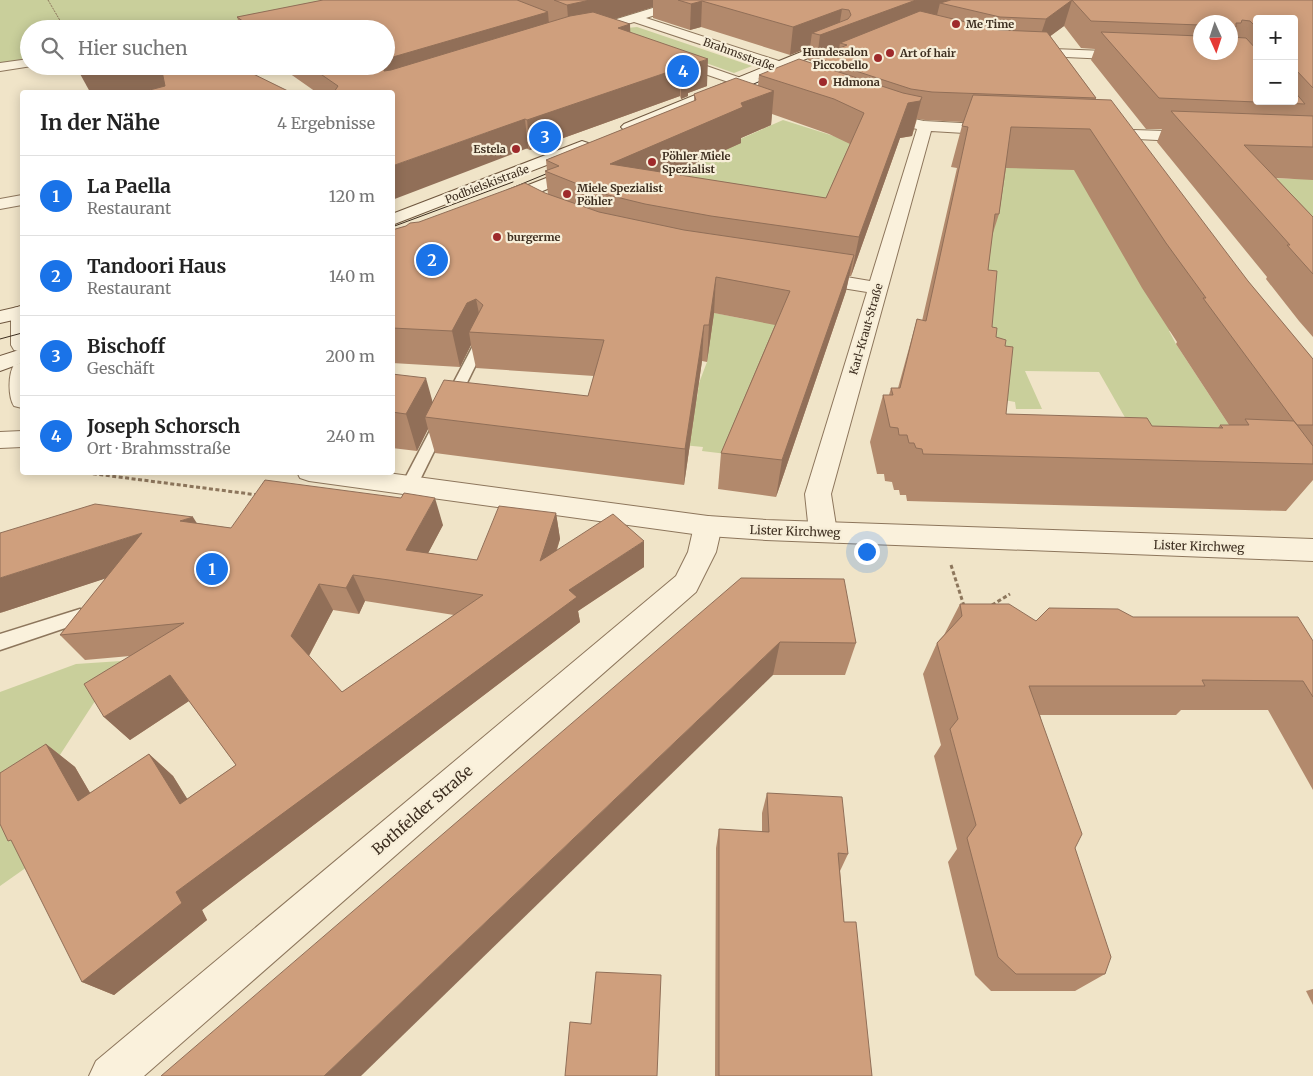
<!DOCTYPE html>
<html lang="de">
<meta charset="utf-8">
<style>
:root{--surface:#fff;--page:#f2f2f2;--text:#222;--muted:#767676;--line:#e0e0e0;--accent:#1a73e8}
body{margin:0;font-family:Merriweather,serif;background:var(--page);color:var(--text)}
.controls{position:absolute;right:15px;top:15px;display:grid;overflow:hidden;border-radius:5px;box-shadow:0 2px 12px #0003}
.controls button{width:45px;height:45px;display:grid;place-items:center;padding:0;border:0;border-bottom:1px solid var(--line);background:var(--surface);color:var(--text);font:25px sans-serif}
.compass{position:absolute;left:1193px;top:15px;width:45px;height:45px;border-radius:50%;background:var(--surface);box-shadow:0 2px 12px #0003;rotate:177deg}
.you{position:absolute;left:866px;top:551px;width:18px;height:18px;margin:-12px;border:4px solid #fff;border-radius:50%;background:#1a73e8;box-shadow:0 0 0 8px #1a73e833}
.badge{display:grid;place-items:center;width:32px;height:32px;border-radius:50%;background:var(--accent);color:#fff;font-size:16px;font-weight:700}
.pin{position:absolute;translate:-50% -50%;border:2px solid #fff;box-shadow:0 1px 5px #0006}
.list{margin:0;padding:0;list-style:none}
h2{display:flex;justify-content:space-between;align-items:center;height:65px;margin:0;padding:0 20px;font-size:21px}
h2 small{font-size:16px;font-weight:400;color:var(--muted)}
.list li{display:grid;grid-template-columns:32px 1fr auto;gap:15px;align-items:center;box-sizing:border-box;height:80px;padding:0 20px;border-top:1px solid var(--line)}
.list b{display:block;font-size:19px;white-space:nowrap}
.list p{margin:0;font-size:16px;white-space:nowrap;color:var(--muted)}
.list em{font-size:16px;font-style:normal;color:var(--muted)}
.icon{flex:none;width:28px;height:28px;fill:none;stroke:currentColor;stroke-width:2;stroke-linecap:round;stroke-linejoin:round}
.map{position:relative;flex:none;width:1313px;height:1076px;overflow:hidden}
.search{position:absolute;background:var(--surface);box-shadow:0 2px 12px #0003;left:20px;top:20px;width:375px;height:55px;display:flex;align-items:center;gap:12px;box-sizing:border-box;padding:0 18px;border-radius:28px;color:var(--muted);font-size:19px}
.panel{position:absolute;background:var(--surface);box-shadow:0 2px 12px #0003;left:20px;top:90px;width:375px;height:385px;border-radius:5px}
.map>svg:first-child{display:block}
.green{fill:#c9cf9b}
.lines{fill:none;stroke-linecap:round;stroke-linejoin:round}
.service-casing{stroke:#8d765c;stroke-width:3}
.minor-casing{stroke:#8d765c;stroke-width:2}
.tertiary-casing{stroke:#8d765c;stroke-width:2}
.secondary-casing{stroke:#6f573f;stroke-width:2}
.path-far1{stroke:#8d765c;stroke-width:1;stroke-dasharray:2 1;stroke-linecap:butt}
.path{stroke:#8d765c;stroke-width:3;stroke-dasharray:4 2.5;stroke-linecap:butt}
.service{fill:#faf1dc;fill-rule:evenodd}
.minor{fill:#faf1dc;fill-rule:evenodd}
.tertiary{fill:#faf1dc;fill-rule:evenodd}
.secondary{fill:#faf1dc;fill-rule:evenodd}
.tram{stroke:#3d2e20;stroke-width:1}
.wall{fill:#b2896c;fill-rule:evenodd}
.shaded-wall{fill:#916f58}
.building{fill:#cf9f7d;stroke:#916f58;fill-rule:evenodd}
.poi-dot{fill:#9e2a2b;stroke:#f7eed8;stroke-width:2}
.labels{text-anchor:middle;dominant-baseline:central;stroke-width:4.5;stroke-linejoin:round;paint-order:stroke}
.far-poi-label{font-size:11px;font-weight:bold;fill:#3d2e20;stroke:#f7eed8;text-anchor:start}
.far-street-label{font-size:11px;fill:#3d2e20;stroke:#f7eed8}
.street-label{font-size:12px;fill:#3d2e20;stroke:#f7eed8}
.near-street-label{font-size:15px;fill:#3d2e20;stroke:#f7eed8}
</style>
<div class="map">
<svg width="1313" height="1076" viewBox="0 0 1313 1076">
<rect width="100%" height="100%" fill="#f0e4c8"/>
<!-- green -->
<g class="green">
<path d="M0,0h357l-139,29h-189v34l-29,4z"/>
<path d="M637,27l115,39 -18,7 -115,-41 7,-4z"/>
<path d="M783,120l73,23 -36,93 -193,-50 85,-34 4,2 7,-3 -3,-3z"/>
<path d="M995,166l83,3 96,162h-5l7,13 87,133 -132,-49 -32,-56 -74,-1 17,38h-26l-1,-7 -21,-4 -29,-41z"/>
<path d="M1224,176l66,3 23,-3v99z"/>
<path d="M710,312l44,9 37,-1 -56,135 -33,-4 1,-4 -51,-5 45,-44 2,-15 8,-21z"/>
<path d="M121,661l-78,120 -16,86 -27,19v-194l76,-28z"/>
</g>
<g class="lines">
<!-- service casing -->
<g class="service-casing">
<g id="service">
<path d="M482,336l6,4 -30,61 -2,3h-10l-2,-3 32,-61z"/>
<path d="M441,418l5,2 2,3 -31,63 -3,4 -5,1 -5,-1 -3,-4 33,-63 2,-3z"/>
<path d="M80,609l6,2 3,5 -3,5 -86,29v-16z"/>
</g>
</g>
<!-- minor casing -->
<g class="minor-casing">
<g id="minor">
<path d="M679,0h18l-2,2 -49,16 136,44 10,18 10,6 -2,3 -60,-3 -73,-25 -2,-3 7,-4 69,24 37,1 -6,-11 -138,-46 -46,14 -6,-4 2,-3z"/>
<path d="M1027,48l104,4 6,4 -6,4 -109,-5 -1,-3z"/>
<path d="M880,112l44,9 74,4 5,2 3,3 -3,3 -5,2 -67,-4 -100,363 6,38 -4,7 -10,3 -10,-3 -4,-7 -4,-38 62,-202 -56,-9 -7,-2 -3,-4 3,-4 7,-2 59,10 47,-152 -42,-10 -2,-3 2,-3z"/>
<path d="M1101,129l97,3 5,2 3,3 -3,3 -5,2 -102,-5 -3,-3 3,-3z"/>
<path d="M22,195v10l-22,4v-10z"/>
<path d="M21,306h1v46l-8,-2 -3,-5v-33l3,-4z"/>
<path d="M708,516l10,3 4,7 -6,26 -20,40 -552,484h-55l7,-15 580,-485 12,-24 6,-26 4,-7z"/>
</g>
</g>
<!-- tertiary casing -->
<g class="tertiary-casing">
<g id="tertiary">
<path d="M277,13l6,4 -2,3 -44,9h-25l6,-4z"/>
<path d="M29,59v7h3l-32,5v-8z"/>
<path d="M22,363v45l-8,-2c-6,-9 -6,-32 0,-41z"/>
<path d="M22,431v16l-22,1v-16z"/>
<path d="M297,472h83l328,44 58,4 547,19v22l-547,-21 -58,-4 -399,-55 -9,-3z"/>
</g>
</g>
<!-- secondary casing -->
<g class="secondary-casing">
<g id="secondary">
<path d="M843,35l4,1 2,3 -2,3 -213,88h-10l-3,-3 3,-3z"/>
<path d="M582,141l6,2 2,3 -2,3 -196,76v-11z"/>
<path d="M582,164l6,2 2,3 -2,3 -81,34 -6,1 -6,-1 -3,-4 3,-4z"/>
<path d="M22,306v12l-22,5v-12z"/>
<path d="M22,349v14l-22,8v-15z"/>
</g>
</g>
<!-- path-far1 -->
<path class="path-far1" d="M48,0l17,29"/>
<!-- path -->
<g class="path">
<path d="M80,472l178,23"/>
<path d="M951,565l13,41"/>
<path d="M992,605l18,-11"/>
</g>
<!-- service -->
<use href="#service" class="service"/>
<!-- minor -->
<use href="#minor" class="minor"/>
<!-- tertiary -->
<use href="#tertiary" class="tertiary"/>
<!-- secondary -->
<use href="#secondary" class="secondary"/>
<!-- tram -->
<g class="tram">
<path d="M740,90l32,-14"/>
<path d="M507,190l51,-21"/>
<path d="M392,227l121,-45"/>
<path d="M0,339l22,-6"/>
</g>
</g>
<!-- wall -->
<g class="wall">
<path d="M323,0h990v180l-37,-2 37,39v120l-14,-16 -33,-42 1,-2 -110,-135 5,-13h-16l-55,-69 4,-11 -14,-1 -17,-22 -14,10 46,62v2l217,259v121l-27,31 -379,-10 -1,-6h-6l-1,-5h-5l-2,-8 -7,-1 -1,-7h-7l-7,-32 13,-47h6l2,-7h7l19,-69 5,2 35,-153 -6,-1 12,-45 -38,-2 -8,-1 -5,17 -12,2 -49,138h-2l-3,15 -70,206 -58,-8 3,-36 54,-128 -61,-12 -7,49 -5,-1 -18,124 -249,-32 -7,-24 -11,22 -25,-3v-74l40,28 156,-6 6,-20 -118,-8 -5,-23 -11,22 -68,-4v-133l27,-8 129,-28 -3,-23h2l-1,-11 148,-59v-7l64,-8 1,-11 56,-11v-1l-7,-3 2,-13 -20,8 -89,-28 -11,3 -37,-12v-11l-39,12 16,5v8l77,54 -19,7v3l-7,3 -1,-3 -150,54 -138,-58h-76l-37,-26h107v-37h-145l-4,-12zM1257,19h37v82h-37zM1200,22h30v30h-30zM772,114l57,20 21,10 -24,54 -154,-24 69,-31v-5l30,-13zM1006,168l68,2 68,118 35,54 -1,2 53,81h-9l-2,3 -66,-2 -146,-12 -1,-68 -9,-9 -4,-10 -4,-57 4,-34 7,-22z"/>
<path d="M556,513l4,26 -3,11 87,17 -66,44 2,11 -378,288 5,10 -93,75 -32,-13 -36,-238 29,23 15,26 59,-39 24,22 14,23 49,-34 -47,-64 -59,39 -26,-23 26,-61 -45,4 -25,-25 46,-57 -106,35 197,-90 34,5 212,-3 -15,28 49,7zM365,601l89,14 -112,77 -33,-36 24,-46 26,4z"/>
<path d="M741,578l115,65 -11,32h-72z"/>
<path d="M960,604l76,17 97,-4 180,24v149l-45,-80h-87l-5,5h-136l35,133 30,126 -30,17h-84l-16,-16 -27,-113 9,-13 -23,-93 7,-11 -18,-71 14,-31 7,-8z"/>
<path d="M767,793l81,61 -8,17 4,51 28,154h-157l1,-228 3,-19 43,3v-19z"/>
<path d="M1313,989v16l-7,-14z"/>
</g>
<!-- shaded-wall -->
<g class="shaded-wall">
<path d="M590,0h63v7l-61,19 -23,5 -2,-26z"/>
<path d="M916,0h60l-36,3 -3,12 -97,28 -2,12 -21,4 3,-24 -8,-2 -2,14 -20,8 3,-28 49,-18 -3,19z"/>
<path d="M1072,0l-8,26 -27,20 9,-27z"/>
<path d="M702,1l-1,26 -11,3 1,-26z"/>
<path d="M548,12l2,25 -161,51 -12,-22h9v-7z"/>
<path d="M630,24l1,26 -13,-22z"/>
<path d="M708,59l-1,27 -19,7v3l-7,3v-28l3,-4z"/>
<path d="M117,66h45l9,21 -35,5h-46l-11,-20z"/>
<path d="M680,68v28l-150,54 -3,-30z"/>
<path d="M774,91l-3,34 -30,13v5l-122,55 -9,-34 131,-61z"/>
<path d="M922,97l-10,39 -12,2 -49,138 8,-39 49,-134z"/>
<path d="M525,119l3,29 -136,52v-34z"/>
<path d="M854,255l-8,36 -70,206 6,-37z"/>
<path d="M716,277l-2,36 -7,49 2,-37z"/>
<path d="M476,299l7,34 -14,-1 2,13 -11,22 -8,-36 15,-28z"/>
<path d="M704,325l-2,36 -18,124 1,-36z"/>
<path d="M426,378l10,36 -11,3 3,12 -11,22 -11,-37z"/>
<path d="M435,498l8,27 -27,51 -10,-26z"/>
<path d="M556,513l4,26 -16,48 -4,-26z"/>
<path d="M193,517l17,27 -30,-23z"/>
<path d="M142,533l20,27 -162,53v-35z"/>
<path d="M644,541v26l-66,44 2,11 -378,288 5,10 -93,75 -32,-13 94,-90 393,-302z"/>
<path d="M353,575l12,26 -6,13 -13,-26z"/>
<path d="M319,584l14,26 -27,51 -15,-25z"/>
<path d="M780,642l-7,33 -412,401h-37z"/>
<path d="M170,675l22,24 -62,41 -26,-23z"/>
<path d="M46,744l29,23 32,55 -29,-21z"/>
<path d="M149,754l24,22 30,48 -23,-20z"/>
</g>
<!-- building -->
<g class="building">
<path d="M323,0h194l31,12 -162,47v-30h-132l-17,-12z"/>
<path d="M554,0h36l-23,5z"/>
<path d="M678,0h238l-96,35 -8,-2 36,-14 3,-4 -2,-5 -7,-1 -49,18 -91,-26 -11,3z"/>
<path d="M951,0h362v88l-16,-17h-3v-52h-37v9l-7,-7 -8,-1 -1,3h-5v4l-6,-1v-4h-30v3l-109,-4 -19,-21 -26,19 -46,-2 -60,-14z"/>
<path d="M920,11l79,19 48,2 49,66 -164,-6 -21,-3 -95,-31 31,-13 -7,-2z"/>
<path d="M593,12l37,12 -12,4 90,31 -24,8 4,1 -7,3 -1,-3 -153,52 -2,-1 -133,47v-74h-58l4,-6 -29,-20h71l4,1v4l7,-1 179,-54z"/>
<path d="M152,24l10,5h-9z"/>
<path d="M1101,32l99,4v16h30v-15l16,1 11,12v51h37v-10l11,13 -146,-6z"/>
<path d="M799,59l104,34 19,4 -2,4 -12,2 -49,134 -148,-21 -66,-12 -45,-11 -55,-22 14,-5 -13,-6 150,-60 -2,-6 42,-16 38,13 -33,12 2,4 -133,57 216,34 38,-85 -30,-14 -75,-24z"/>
<path d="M78,66h39l-38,6z"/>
<path d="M161,66h76l53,26h-148l23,-6z"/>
<path d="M973,95l138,5 137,181 65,78v66h-16l-94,-127h3l-40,-55 -76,-114 -79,-2 -12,87h-4l-7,56 9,1 -5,56 5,1 -1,9 10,3 -1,6 8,1 -7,67 141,4 5,8 71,2 -3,-3h29l-4,-6 49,2 19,25v18l-390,-10 -1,-5 -6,-1 -2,-5h-5l-2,-8h-8l-1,-7 -8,-1 -7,-32h10l-2,-7h9l17,-69 9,2 42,-194 -6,-1z"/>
<path d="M1171,111l142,5v31l-69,-2 69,72v57l-26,-29h3z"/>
<path d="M525,183l20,10 54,19 85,18 170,25 -72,205 -61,-7 69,-162 -74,-14 -7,48h-5l-19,124 -260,-32 19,-37 144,16 16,-56 -135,-8 14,-27 -7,-6 -9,4 -15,28 -60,-3v-98l14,-4 4,-3 9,-1z"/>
<path d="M392,374l34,4 -20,36 -14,-2z"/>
<path d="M265,480l136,18 3,-5 31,5 -29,52 71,10 22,-54 57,7 -16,48 73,-47 31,27 -75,49 8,7 -401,295 6,11 -100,79 -71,-142 -3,1 -8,-17v-51l46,-29 32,57 71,-47 31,50 56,-39 -66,-90 -66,42 -20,-33 100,-61 -124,12 82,-102 -142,45v-45l95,-29 98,13 -13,4 51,7zM353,575l36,5 94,15 -141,97 -51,-56 28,-52 27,4z"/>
<path d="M741,578l103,1 12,64 -76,-1 -456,434h-163z"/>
<path d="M960,604h49l27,17 13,-13 69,1 15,8h165l15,24v56l-10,-16 -101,-1 3,6h-176l53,148 -7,14 36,109 -6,17h-89l-18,-17 -31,-119 9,-13 -26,-96 8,-10 -21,-76 25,-27z"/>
<path d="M767,793l75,4 6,57 -10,-1 6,69h12l16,154h-153v-247l50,3z"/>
<path d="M596,972l65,3 -4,101h-92l5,-54 21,2z"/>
</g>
<!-- markers -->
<g class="poi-dot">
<circle cx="956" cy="24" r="5"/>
<circle cx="890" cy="53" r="5"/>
<circle cx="878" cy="58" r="5"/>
<circle cx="823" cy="82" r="5"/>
<circle cx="516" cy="149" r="5"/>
<circle cx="652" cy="162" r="5"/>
<circle cx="567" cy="194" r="5"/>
<circle cx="497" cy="237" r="5"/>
</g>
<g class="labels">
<!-- far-poi labels -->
<g class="far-poi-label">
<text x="966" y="24">Me Time</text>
<text x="868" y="52" text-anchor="end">Hundesalon<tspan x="868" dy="13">Piccobello</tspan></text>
<text x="900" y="53">Art of hair</text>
<text x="833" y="82">Hdmona</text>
<text x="506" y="149" text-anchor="end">Estela</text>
<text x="662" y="156">Pöhler Miele<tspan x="662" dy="13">Spezialist</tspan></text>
<text x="577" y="188">Miele Spezialist<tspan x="577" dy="13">Pöhler</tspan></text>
<text x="507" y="237">burgerme</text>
</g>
<!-- far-street labels -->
<g class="far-street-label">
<text transform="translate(739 54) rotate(20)">Brahmsstraße</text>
<text transform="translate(487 184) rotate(-21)">Podbielskistraße</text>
<text transform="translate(866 329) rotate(-74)">Karl-Kraut-Straße</text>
</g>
<!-- street labels -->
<g class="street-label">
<text transform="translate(795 531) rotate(2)">Lister Kirchweg</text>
<text transform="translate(1199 546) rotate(2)">Lister Kirchweg</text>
</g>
<!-- near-street labels -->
<g class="near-street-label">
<text transform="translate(422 810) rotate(-41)">Bothfelder Straße</text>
</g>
</g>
</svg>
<div class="controls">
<button>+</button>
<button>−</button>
</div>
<svg class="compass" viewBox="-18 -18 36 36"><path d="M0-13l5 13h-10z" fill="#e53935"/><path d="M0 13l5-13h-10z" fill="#767676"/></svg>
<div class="you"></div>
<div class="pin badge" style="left:212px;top:569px">1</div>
<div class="pin badge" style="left:432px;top:260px">2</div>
<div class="pin badge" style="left:545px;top:137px">3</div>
<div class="pin badge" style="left:683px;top:71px">4</div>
<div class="search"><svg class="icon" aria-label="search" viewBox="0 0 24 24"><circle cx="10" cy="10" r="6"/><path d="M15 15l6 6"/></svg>Hier suchen</div>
<section class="panel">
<h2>In der Nähe<small>4 Ergebnisse</small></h2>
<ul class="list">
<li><span class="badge">1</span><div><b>La Paella</b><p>Restaurant</p></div><em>120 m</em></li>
<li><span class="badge">2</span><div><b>Tandoori Haus</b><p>Restaurant</p></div><em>140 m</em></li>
<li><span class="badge">3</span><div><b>Bischoff</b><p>Geschäft</p></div><em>200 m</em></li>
<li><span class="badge">4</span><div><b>Joseph Schorsch</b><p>Ort · Brahmsstraße</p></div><em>240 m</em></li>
</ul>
</section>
</div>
